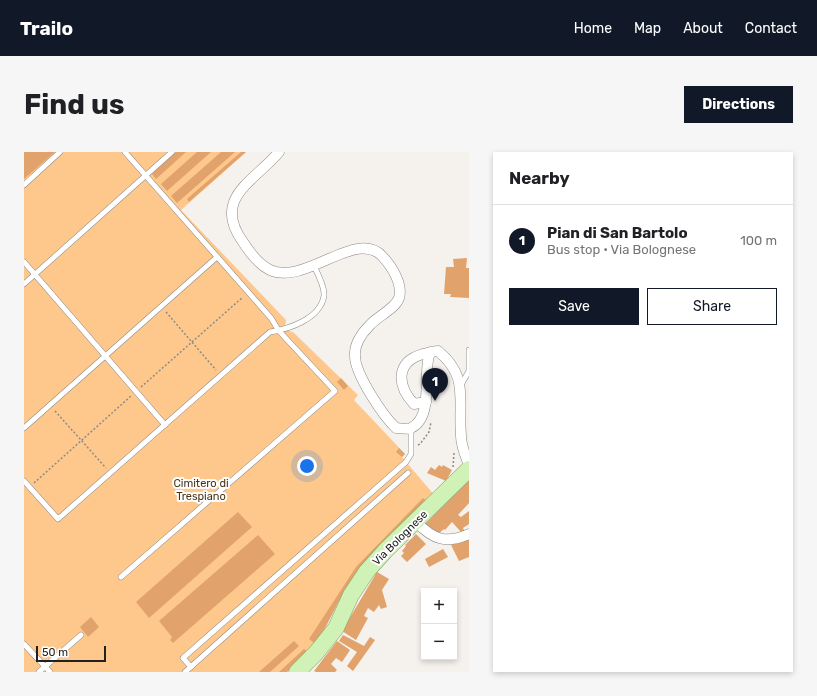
<!DOCTYPE html>
<meta charset="utf-8">
<style>
:root{--surface:#fff;--page:#f6f6f6;--text:#202124;--muted:#757577;--line:#e0e0e0;--accent:#111827}
body{margin:0;font-family:Rubik,sans-serif;background:var(--page);color:var(--text)}
.controls{position:absolute;right:12px;bottom:12px;display:grid;overflow:hidden;border-radius:0px;box-shadow:0 2px 6px #0003}
.controls button{width:36px;height:36px;display:grid;place-items:center;padding:0;border:0;border-bottom:1px solid var(--line);background:var(--surface);color:var(--text);font:20px sans-serif}
.scale{position:absolute;left:12px;bottom:10px;width:70px;box-sizing:border-box;padding-left:4px;border:2px solid #22211f;border-top:0;font-size:11px;line-height:14px;white-space:nowrap;color:#22211f;-webkit-text-stroke:3px #fff;paint-order:stroke}
.you{position:absolute;left:283px;top:314px;width:14px;height:14px;margin:-10px;border:3px solid #fff;border-radius:50%;background:#1a73e8;box-shadow:0 0 0 6px #1a73e833}
.badge{display:grid;place-items:center;width:26px;height:26px;border-radius:50%;background:var(--accent);color:#fff;font-size:13px;font-weight:700}
.pin{position:absolute;translate:-50% -33px;filter:drop-shadow(0 1px 2px #0008)}
.pin::after{content:'';position:absolute;top:21px;width:14px;height:12px;background:inherit;clip-path:polygon(0 0,100% 0,50% 100%)}
.list{margin:0;padding:0;list-style:none}
h2{display:flex;justify-content:space-between;align-items:center;height:52px;margin:0;padding:0 16px;font-size:17px}
h2 small{font-size:13px;font-weight:400;color:var(--muted)}
.list li{display:grid;grid-template-columns:26px 1fr auto;gap:12px;align-items:center;box-sizing:border-box;height:72px;padding:0 16px;border-top:1px solid var(--line)}
.list b{display:block;font-size:15px;white-space:nowrap}
.list p{margin:0;font-size:13px;white-space:nowrap;color:var(--muted)}
.list em{font-size:13px;font-style:normal;color:var(--muted)}
.actions{display:flex;gap:8px;padding:12px 16px}
.actions a{flex:1;padding:9px 0;border:1px solid var(--accent);border-radius:0px;text-align:center;font-size:14px;color:var(--accent)}
.actions .main{background:var(--accent);color:#fff}
.map{position:relative;flex:none;width:445px;height:520px;overflow:hidden;border-radius:0px}
header{display:flex;align-items:center;gap:24px;box-sizing:border-box;height:56px;padding:0 20px;background:var(--accent);color:#fff}
header strong{font-size:19px}
nav{display:flex;gap:22px;margin-inline-start:auto;font-size:14px}
.intro{display:flex;align-items:center;justify-content:space-between;box-sizing:border-box;height:96px;padding:0 24px}
h1{margin:0;font-size:28px}
.button{padding:10px 18px;border-radius:0px;background:var(--accent);color:#fff;font-size:14px;font-weight:700}
main{display:flex;gap:24px;padding:0 24px}
aside{flex:1;background:var(--surface);border-radius:0px;box-shadow:0 2px 6px #0003}
.map>svg:first-child{display:block}
.green{fill:#fec88d}
.building{fill:#e2a26b}
.lines{fill:none;stroke-linecap:round;stroke-linejoin:round}
.lane-casing{stroke:#8b8884;stroke-width:6}
.street-casing{stroke:#8b8884;stroke-width:11}
.primary-casing{stroke:#80a363;stroke-width:17}
.path{stroke:#8c8a87;stroke-width:1.5;stroke-dasharray:2 2;stroke-linecap:butt}
.lane{stroke:#fff;stroke-width:5}
.street{stroke:#fff;stroke-width:10}
.primary{stroke:#d1f2b7;stroke-width:16}
.labels{text-anchor:middle;dominant-baseline:central;stroke-width:4;stroke-linejoin:round;paint-order:stroke}
.park-label{font-size:11px;fill:#4b3318;stroke:#fff}
.street-label{font-size:11px;fill:#22211f;stroke:#fff}
</style>
<header>
<strong>Trailo</strong>
<nav><a>Home</a><a>Map</a><a>About</a><a>Contact</a></nav>
</header>
<div class="intro"><h1>Find us</h1><a class="button">Directions</a></div>
<main>
<div class="map">
<svg width="445" height="520" viewBox="0 0 445 520">
<rect width="100%" height="100%" fill="#f5f1ed"/>
<!-- green -->
<path class="green" d="M0,0h222l-65,58 105,110 -1,7 4,4 4,1 65,63 -4,5 51,54 -3,3 33,39 -76,73 -20,32 -15,29 -16,22 -21,20h-263z"/>
<!-- building -->
<g class="building">
<path d="M0,0h31l-31,27z"/>
<path d="M152,0h10l-30,27 -4,-5z"/>
<path d="M173,0h14l-44,39 -6,-7z"/>
<path d="M197,0h14l-58,51 -6,-7z"/>
<path d="M217,0h5l-57,50 -2,-3z"/>
<path d="M443,106l-1,10h3v30l-19,-1 1,-3h-7l2,-27h8l-1,-8z"/>
<path d="M317,226l7,8 -4,4 -7,-8z"/>
<path d="M375,296l6,6 -3,3 -6,-5z"/>
<path d="M415,313l3,2 1,-2 9,5 -6,11 -19,-8 4,-6 4,3z"/>
<path d="M445,328v23l-11,12 3,2 8,-6v13l-6,4 2,4 -3,1 -10,-11 -7,8 -1,-1 -6,5 -14,-9z"/>
<path d="M399,346l5,4 -69,67 -20,32 -15,29 -10,13 -5,-4 47,-72z"/>
<path d="M214,360l14,15 -103,91 -13,-16z"/>
<path d="M392,382l10,10 -19,18 -6,-6 3,-3 -2,-2 4,-5 -1,-1z"/>
<path d="M234,383l17,19 -102,89 -3,-3 2,-3 -13,-16z"/>
<path d="M445,385v20l-10,4 -8,-16z"/>
<path d="M419,397l5,8 -19,10 -4,-8z"/>
<path d="M353,420l12,7 -7,11 5,17 -6,2 -2,-4 -5,7 -6,-4 -4,8 4,2 -12,22 -14,-9z"/>
<path d="M67,465l8,10 -11,10 -8,-10z"/>
<path d="M319,483l21,11 6,-9 5,3 -22,31 -6,-5 10,-14 -18,-11z"/>
<path d="M270,489l5,5 -29,26h-11z"/>
<path d="M313,489l13,9 -8,12 -6,-4 -5,6 6,6 -2,2h-19l-2,-1z"/>
<path d="M280,497l4,3 -21,20h-8z"/>
</g>
<g class="lines">
<!-- lane casing -->
<g class="lane-casing">
<g id="lane">
<path d="M0,33l36,-33"/>
<path d="M0,110l141,163"/>
<path d="M0,132l148,-132"/>
<path d="M438,231l7,-12v-21"/>
<path d="M0,276l193,-171"/>
<path d="M0,329l34,38 212,-187c19,-3 50,-13 54,-36 1,-9 -6,-22 -10,-30"/>
<path d="M97,425l214,-186 -56,-60 -8,-13 -146,-166"/>
<path d="M0,492l26,28"/>
<path d="M167,515l-8,-9 223,-196 5,-8v-26"/>
<path d="M15,520l42,-37"/>
<path d="M161,520l223,-199"/>
</g>
</g>
<!-- street casing -->
<g class="street-casing">
<g id="street">
<path d="M255,0c-24,29 -68,46 -36,90 7,11 15,22 27,28 36,16 87,-43 113,-13 9,10 20,27 16,41 -4,11 -21,18 -29,27 -8,8 -16,18 -15,31 0,18 28,60 41,72 4,0 12,2 15,0 24,-11 11,-59 19,-75"/>
<path d="M402,250l-12,2c-17,-18 -19,-42 9,-50 5,-1 10,-3 15,-3 31,25 20,48 23,85 0,8 3,16 6,24l2,3"/>
<path d="M392,370c18,18 30,22 53,12"/>
</g>
</g>
<!-- primary casing -->
<g class="primary-casing">
<path id="primary" d="M273,520l19,-19 20,-25 15,-33 16,-24 18,-20 84,-82"/>
</g>
<!-- path -->
<g class="path">
<path d="M142,160l50,58"/>
<path d="M117,235l102,-90"/>
<path d="M31,259l51,57"/>
<path d="M394,293l2,-1 9,-12 2,-10"/>
<path d="M429,315l1,-14"/>
<path d="M10,331l97,-87"/>
</g>
<!-- lane -->
<use href="#lane" class="lane"/>
<!-- street -->
<use href="#street" class="street"/>
<!-- primary -->
<use href="#primary" class="primary"/>
</g>
<g class="labels">
<!-- park labels -->
<g class="park-label">
<text x="177" y="331">Cimitero di<tspan x="177" dy="13">Trespiano</tspan></text>
</g>
<!-- street labels -->
<g class="street-label">
<text transform="translate(376 386) rotate(-45)">Via Bolognese</text>
</g>
</g>
</svg>
<div class="controls">
<button>+</button>
<button>−</button>
</div>
<div class="scale">50 m</div>
<div class="you"></div>
<div class="pin badge" style="left:411px;top:249px">1</div>
</div>
<aside>
<h2>Nearby<small></small></h2>
<ul class="list">
<li><span class="badge">1</span><div><b>Pian di San Bartolo</b><p>Bus stop · Via Bolognese</p></div><em>100 m</em></li>
</ul>
<div class="actions"><a class="main">Save</a><a>Share</a></div>
</aside>
</main>
